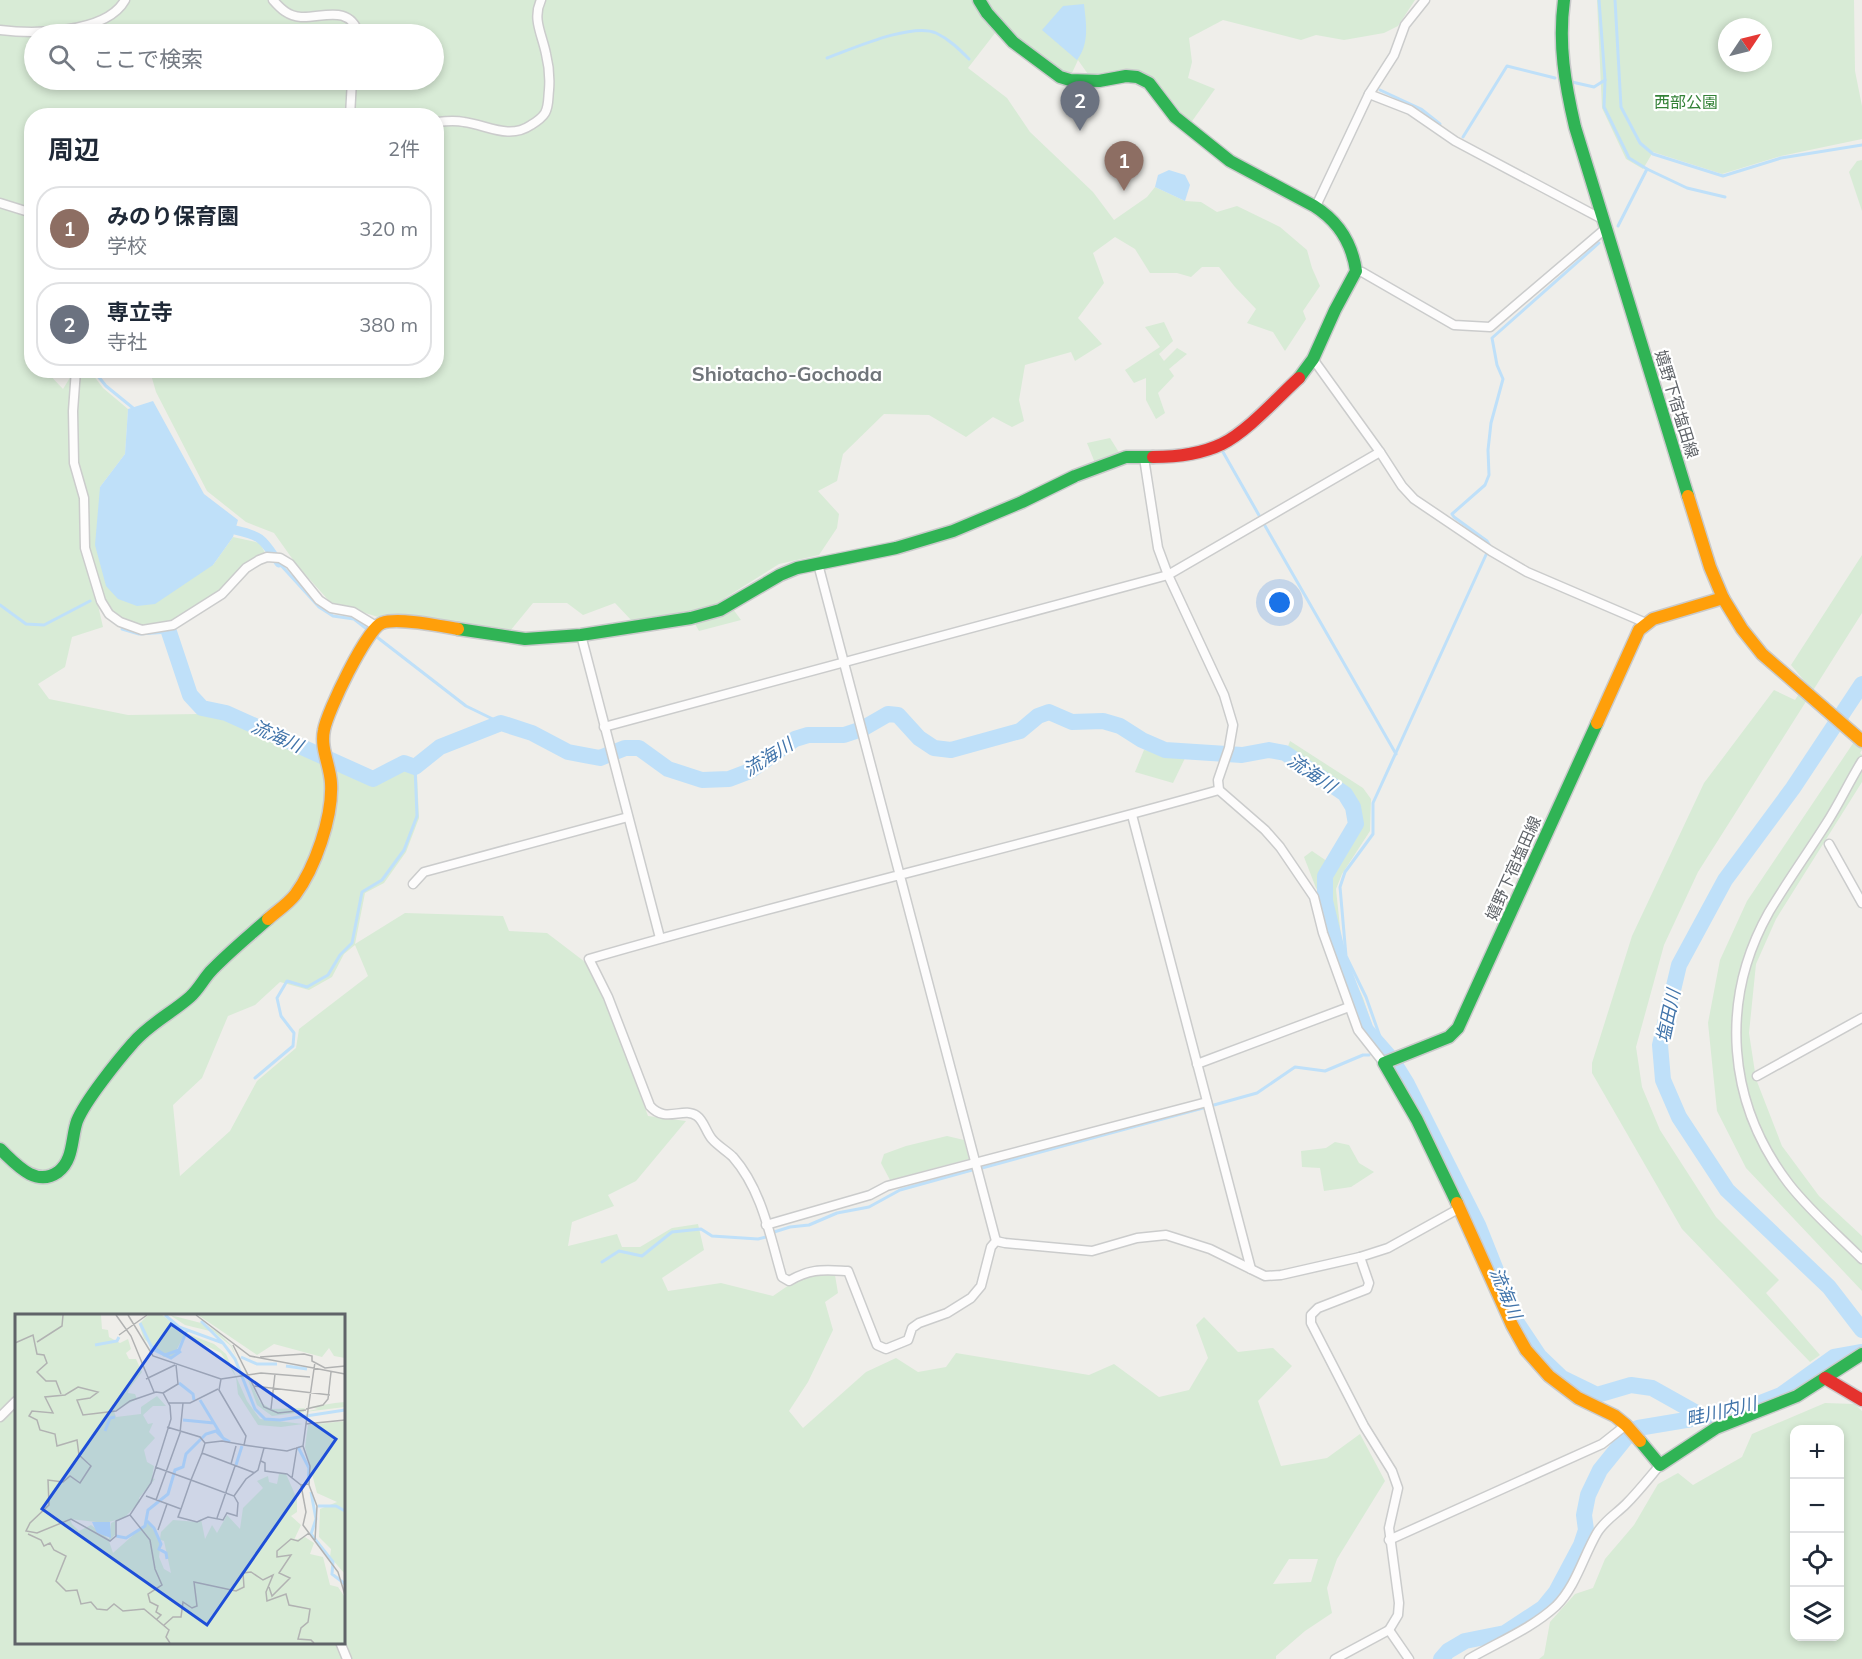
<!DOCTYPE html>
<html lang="ja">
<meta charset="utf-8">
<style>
:root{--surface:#fff;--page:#f2f2f3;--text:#1f2937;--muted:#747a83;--line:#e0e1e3;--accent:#919496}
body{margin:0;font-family:Mulish,"Noto Sans JP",sans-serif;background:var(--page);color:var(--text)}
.controls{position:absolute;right:18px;bottom:18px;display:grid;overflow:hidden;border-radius:12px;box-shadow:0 3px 9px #0003}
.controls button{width:54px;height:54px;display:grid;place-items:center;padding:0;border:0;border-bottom:2px solid var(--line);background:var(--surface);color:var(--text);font:30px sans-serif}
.compass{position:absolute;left:1718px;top:18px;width:54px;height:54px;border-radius:50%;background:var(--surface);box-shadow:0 3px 9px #0003;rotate:55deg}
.you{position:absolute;left:1280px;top:603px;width:21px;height:21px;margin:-15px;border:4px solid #fff;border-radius:50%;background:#1a73e8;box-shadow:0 0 0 9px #1a73e833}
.badge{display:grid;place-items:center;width:39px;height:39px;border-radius:50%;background:var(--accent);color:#fff;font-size:20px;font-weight:700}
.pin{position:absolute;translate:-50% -50px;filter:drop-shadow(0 2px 3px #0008)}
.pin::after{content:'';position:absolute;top:32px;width:21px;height:18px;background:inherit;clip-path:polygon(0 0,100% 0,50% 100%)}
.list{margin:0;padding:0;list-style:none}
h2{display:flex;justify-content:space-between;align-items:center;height:78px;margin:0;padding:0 24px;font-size:26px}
h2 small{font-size:20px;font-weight:400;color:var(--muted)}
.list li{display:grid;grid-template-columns:39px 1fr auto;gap:18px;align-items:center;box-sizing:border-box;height:84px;margin:0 12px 12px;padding:0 12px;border:2px solid var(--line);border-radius:24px}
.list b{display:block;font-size:22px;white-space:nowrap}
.list p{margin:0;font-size:20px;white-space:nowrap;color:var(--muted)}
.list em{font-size:20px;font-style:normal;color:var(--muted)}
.icon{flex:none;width:33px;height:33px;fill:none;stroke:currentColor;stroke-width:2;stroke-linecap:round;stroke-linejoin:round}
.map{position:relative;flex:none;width:1862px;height:1659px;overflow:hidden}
.search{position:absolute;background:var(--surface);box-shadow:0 3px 9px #0003;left:24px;top:24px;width:420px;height:66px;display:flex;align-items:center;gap:15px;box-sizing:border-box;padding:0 21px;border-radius:33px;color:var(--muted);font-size:22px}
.panel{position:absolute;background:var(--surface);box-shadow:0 3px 9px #0003;left:24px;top:108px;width:420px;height:270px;border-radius:24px}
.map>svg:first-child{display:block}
.green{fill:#d8ebd6;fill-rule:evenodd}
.water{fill:#bfe0f9}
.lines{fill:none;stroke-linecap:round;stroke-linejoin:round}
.stream{stroke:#bfe0f9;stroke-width:3}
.canal{stroke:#bfe0f9;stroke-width:9}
.river{stroke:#bfe0f9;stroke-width:16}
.street-casing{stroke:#cbcccc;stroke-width:11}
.fast-casing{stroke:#cacacb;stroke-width:15}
.slow-casing{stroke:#cacacb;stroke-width:15}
.jam-casing{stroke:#cacacb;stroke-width:15}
.street{stroke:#fdfcfc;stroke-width:8}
.fast{stroke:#30b455;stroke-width:12}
.slow{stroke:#ff9f0a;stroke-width:12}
.jam{stroke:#e5322d;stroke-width:12}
.labels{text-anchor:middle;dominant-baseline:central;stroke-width:4.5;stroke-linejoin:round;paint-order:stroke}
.park-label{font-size:16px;fill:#348238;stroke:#fff}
.street-label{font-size:16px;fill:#5f6368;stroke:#fff}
.water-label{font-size:18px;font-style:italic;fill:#4174aa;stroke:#fff}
.quarter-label{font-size:20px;font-weight:bold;fill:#70757a;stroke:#fff}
.inset-river{fill:none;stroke:#bfe0f9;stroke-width:3}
.inset-road{fill:none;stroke:#b1b2b2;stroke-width:1.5}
.view{fill:#1d4ed8;fill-opacity:0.15;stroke:#1d4ed8;stroke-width:3}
.inset-edge{fill:none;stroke:#5f6368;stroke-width:3}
</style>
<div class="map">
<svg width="1862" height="1659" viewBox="0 0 1862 1659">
<rect width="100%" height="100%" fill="#efeeea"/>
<!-- green -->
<g class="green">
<path d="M0,0h1415l-17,26 -14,7 -40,7 -28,-5 -15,5 -78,-20 -34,18 3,24 -4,16 27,11 -25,35 -28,-36 -21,-15 -51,4 -12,-17 -6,13 -17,1 -53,-50 -34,44 39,30 23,34 63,60 21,28 33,-23 8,-10 30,14 16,1 16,10 20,-6 43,21 27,23 5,18 8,18 -17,25 3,8 -21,32 -12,-19 -26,-9 9,-14 -21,-22 -16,-20h-17l-11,10 -14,-4h-27l-15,-24 -20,-12 -22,16 11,30 -26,35 24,26 -27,17 -4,-9 -46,13 -6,35 5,21 -12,6 -19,-10 -27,20 -37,-22 -45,-1 -41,40 -6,27 -19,10 21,23 -2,14 -18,27 -40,9 -54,34 16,22 -42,11 -11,-20 -56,10 -17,-18 -32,12 -16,-12h-34l-23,28 -55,-6 -43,-9 -34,1 -48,-15 -34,-38 -22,-31 -28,-11 -39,-31 -51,-99 -6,-21 286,-1v-254h-404v254l14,1 17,18 11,-18h16l13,17 25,21 -3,45 -25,33 113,78 20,-28 27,6 5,10 -19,9 -27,30 -48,29 -29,4 -27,-10 -18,-14 6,26 -31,10 -7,30 -27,17 11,15 79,16 71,-1 30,5 142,64 34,-16 12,7 2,44 -13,34 -22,31 -19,10 -10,51 50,-31 98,3 6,15 38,2 38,29 21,38 42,116 38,5 -50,60 -28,14 6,11 -42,16 -4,24 49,-12 5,13h18l32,-19 26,-4 6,26 -42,28 6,13 53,-8 52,13 32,-22 30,1 3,18 -13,9 8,28 -25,52 -19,29 14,17 63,-56 30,-14 22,14 28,-5 10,-14 133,22 25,-11 45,33 30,-7 19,-32 -12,-33 8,-8 34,35 35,-4 19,18 -34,35 23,65 46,-8 33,-24 25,47 -48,78 -10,29 5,25 -27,18 -29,25v3h-1276zM34,34h400v46h-400zM355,945l13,31 -69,53 -3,19 -39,33 -27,50 -50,45 -7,-71 29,-27 26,-62 27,-11 25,-23 29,8 23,-13 12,-23zM16,1316h328v326h-328zM1289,1559h29l-7,23 -38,2z"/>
<path d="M1597,0h257l1,71 7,35v33l-81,17 -59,18 -69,-22 -10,17 -17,-10 -24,-51zM1727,27h36v36h-36z"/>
<path d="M1862,160v51l-13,-39 8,-11z"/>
<path d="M1164,322l9,19 -14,13 5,7 13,-13 10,6 -18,15 5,7 -16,17 7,20 -9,6 -10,-19v-22l-12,5 -9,-13 35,-23 -15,-20z"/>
<path d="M1110,438l10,16 -25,9 -8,-20z"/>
<path d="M1862,555v58l-164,259 -34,73 -28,102 6,40 18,43 56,87 63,63 -13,13 54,62 -10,7 -128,-133 -90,-156v-10l40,-127 72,-153 70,-93 21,10 11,-17 -15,-18z"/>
<path d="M1862,730v20l-2,3 2,2v27l-86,137 -20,45 -7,69 7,46 26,67 37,50 43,40v55l-116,-123 -29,-57 -9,-88 12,-63 27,-59z"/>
<path d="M1290,741l73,47 8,11 -1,32 -28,43 -6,15 7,67 20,42 10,30h-5l-28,-69 -11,-54 -13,-17 -12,-31 8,-6 25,17 24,-42 -4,-22 -10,-12 -60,-43z"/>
<path d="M1144,750l42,6 -13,27 -38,-11z"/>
<path d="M947,1136l17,4 5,19 -79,21 -9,-17 3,-9 22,-8z"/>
<path d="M1335,1142l14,3 10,18 15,9 -23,15 -27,4 -4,-23 -18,-1 -1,-16 25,-3z"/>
<path d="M1825,1403l30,1 7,7v248h-323l5,-4 6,-33 25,-28 18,-6 12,-29 29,-34 24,-41 20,-11 15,12 49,-28 10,-23zM1794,1430h46v206h-46z"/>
</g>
<!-- water -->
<g class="water">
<path d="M1084,4c2,19 6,39 -7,56l-35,-30 21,-24z"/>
<path d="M1169,170l16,5 5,10 -5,16 -30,-14 3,-12z"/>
<path d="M153,401l51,93 34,26 -5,17 -20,28 -58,39 -18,2 -19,-7 -12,-13 -11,-41 5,-58 25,-33 3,-45z"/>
</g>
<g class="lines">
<!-- stream -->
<g class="stream">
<path d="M1599,0l6,80 -1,27 25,51 18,11 40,19 38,9"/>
<path d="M1615,0l6,107 19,36 13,11 70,22 58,-18 81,-13"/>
<path d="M827,58c25,-9 85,-36 109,-25 13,6 23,16 33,26"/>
<path d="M1572,82l22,5 11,-7"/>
<path d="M1380,90l41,19 19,15"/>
<path d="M1463,137l44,-71 48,12"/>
<path d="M1618,226l29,-57"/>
<path d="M93,370l13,16 27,22 1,3"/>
<path d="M1223,452l37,65"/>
<path d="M1264,524l132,230"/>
<path d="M279,563l40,44 14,9 21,3 14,11"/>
<path d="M0,605l26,19 18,1 46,-24"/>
<path d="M122,629l17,5 30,-2"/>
<path d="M373,634l93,72 35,17"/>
<path d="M1384,1048l-18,-51 -20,-41 -6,-69 5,-15 28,-38v-31l117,-257 -3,-5 -33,-24 -2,-3 33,-29 4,-10 -1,-25 3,-27 12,-44 -6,-14 -5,-27 107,-95"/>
<path d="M255,1078l38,-32 1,-13 -13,-17 -4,-18 10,-17 20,6 21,-12 12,-20 12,-12 10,-51 20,-12 22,-30 13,-34 -2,-49"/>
<path d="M1214,1105l43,-12 38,-26 30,4 38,-16h6"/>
<path d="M982,1168l221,-60"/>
<path d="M774,1232l16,-5 19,-2 28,-12 32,-6 31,-17 72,-20"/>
<path d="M602,1262l17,-11 23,5 30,-24 29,-3 11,7 46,3 8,-2"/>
</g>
<!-- canal -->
<path class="canal" d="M235,530c28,6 28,10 44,33"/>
<!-- river -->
<g class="river">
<path d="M169,632l21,63 12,13 24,5 147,66 31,-16 11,4 25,-20 61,-24 31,10 36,19 32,6 25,-10h14l29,21 34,11 27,-1 21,-8 45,-32 13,-4h36l18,-6 26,-15 10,1 21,23 15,10 17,2 69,-19 18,-15 11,-4 23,10 31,-1 17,5 22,14 23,10 77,5 27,-5 16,3 60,41 8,13 3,17 -31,52v25l14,58 27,71 22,25"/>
<path d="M1862,684l-69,104 -68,92 -46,85 -19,80 3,35 16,37 48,73 102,97 33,43"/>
<path d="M1394,1063l13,21 71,141 39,98 22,33 23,22 35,17 34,-10 21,3 50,28"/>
<path d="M1638,1428l102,-17 41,-16 53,-38 28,-5"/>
<path d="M1441,1659l7,-8 17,-10 40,-8 38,-25 13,-16 25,-47 5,-15 -2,-15 4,-20 12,-25 29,-36"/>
</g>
<!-- street casing -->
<g class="street-casing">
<g id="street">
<path d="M273,0c8,9 15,16 28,17 22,1 48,-13 58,17"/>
<path d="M0,30c33,4 106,4 125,-30"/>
<path d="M1369,94l41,16 45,31 147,78"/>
<path d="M350,116l2,-36"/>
<path d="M436,122c10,-1 19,-2 28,0 23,3 45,18 67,3 5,-3 11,-7 14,-12 4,-7 3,-15 4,-23 1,-12 0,-24 -3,-36 -4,-20 -14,-35 -5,-54"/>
<path d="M0,203l32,10"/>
<path d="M1316,206l53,-112 25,-39 11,-30 20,-25"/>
<path d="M1356,271l6,1 92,53 36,2 115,-98"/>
<path d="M1313,359l67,93 22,34 12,13 77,52 36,21 119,51"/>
<path d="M76,370l-3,41 1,52 10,35 1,50 16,53 8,13 11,8 22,8 31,-5 49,-31 24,-26 13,-8 8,-3 13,1 10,6 29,36 12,8 22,4 23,14"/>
<path d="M1144,458l14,90 10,27 56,120 9,30 -4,23 -11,32 1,10 46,40 15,17 34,50 9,36 35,97 26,33"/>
<path d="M818,564l178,677 -5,6 -10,39 -10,12 -24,15 -28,10 -7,5 -4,12 -22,9 -9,-4 -29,-74c-25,-1 -37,-3 -59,10l-7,-4c-12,-41 -20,-87 -49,-120 -6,-6 -15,-11 -21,-18 -6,-7 -8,-18 -15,-23 -14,-10 -31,8 -47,-10l-42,-109 -19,-38c209,-61 421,-110 630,-169"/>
<path d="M581,635l79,303"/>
<path d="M604,727l564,-152 212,-123"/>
<path d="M1862,761c-13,21 -23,43 -36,63 -19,30 -39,58 -57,88 -50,89 -42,191 20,272 21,27 49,51 73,75"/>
<path d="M1132,815l119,454"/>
<path d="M1829,844l33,59"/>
<path d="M413,884l11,-12 204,-55"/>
<path d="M1197,1064l152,-57"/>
<path d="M1757,1076l105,-58"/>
<path d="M766,1225l104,-30 17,-9 320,-84"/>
<path d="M996,1241l9,2 87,8 45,-13 29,-3 44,14 55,27 16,-1 79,-18 28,-9 72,-40"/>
<path d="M0,1417l16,-16"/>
<path d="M1389,1540l213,-96 24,-19"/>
<path d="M1389,1630l20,29"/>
<path d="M340,1642l7,17"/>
<path d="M1335,1659l54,-29 9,-15 1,-12 -10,-75 9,-40 -6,-17 -28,-45 -53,-103v-8l7,-7 49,-19 2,-6 -9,-26"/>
<path d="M1469,1659c29,-17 62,-30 87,-53 20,-20 27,-49 41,-73 7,-12 19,-19 29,-29 12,-12 23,-26 34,-39"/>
</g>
</g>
<!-- fast casing -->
<g class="fast-casing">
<g id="fast">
<path d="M979,0l8,13 26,29 47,35 10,3 29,1 27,-5 11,1 12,6 26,34 55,44 84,45c24,15 38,37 42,65l-21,39 -22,49 -14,19"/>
<path d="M1564,0c-6,44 1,84 11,127l113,369"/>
<path d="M458,629l67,10 56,-4 110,-17 29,-8 60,-35 17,-7 99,-20 57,-17 69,-29 53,-26 51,-19h27"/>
<path d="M0,1149c15,14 35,39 58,23 16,-12 13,-34 19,-51 8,-20 41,-61 56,-78 16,-19 39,-30 57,-46 8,-7 13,-17 20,-25 18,-19 39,-36 58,-53"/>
<path d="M1457,1203l-40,-83 -33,-57 65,-26 9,-9 139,-305"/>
<path d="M1640,1441l20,24 56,-37 81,-32 65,-42"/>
</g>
</g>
<!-- slow casing -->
<g class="slow-casing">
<g id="slow">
<path d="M1723,598l19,31 20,25 100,87"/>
<path d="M1597,723l42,-93 14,-11 70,-21 -13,-31 -22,-71"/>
<path d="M268,919c9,-8 20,-15 27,-24 20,-27 38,-78 36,-112 -1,-18 -11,-35 -7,-53 3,-18 43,-102 58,-107 16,-6 58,3 76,6"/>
<path d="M1457,1203l55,122 14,25 23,26 29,22 37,18 11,9 14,16"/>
</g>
</g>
<!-- jam casing -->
<g class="jam-casing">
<g id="jam">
<path d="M1153,457c23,0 48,-3 69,-13 26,-13 55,-46 77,-66"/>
<path d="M1825,1378l37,22"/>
</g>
</g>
<!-- street -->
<use href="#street" class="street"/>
<!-- fast -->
<use href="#fast" class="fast"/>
<!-- slow -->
<use href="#slow" class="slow"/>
<!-- jam -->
<use href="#jam" class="jam"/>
</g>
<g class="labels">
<!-- park labels -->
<g class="park-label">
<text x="1686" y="102">西部公園</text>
</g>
<!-- street labels -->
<g class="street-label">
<text transform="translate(1677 404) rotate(73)">嬉野下宿塩田線</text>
<text transform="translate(1513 868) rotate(-66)">嬉野下宿塩田線</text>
</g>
<!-- water labels -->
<g class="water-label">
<text transform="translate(277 736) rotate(24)">流海川</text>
<text transform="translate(768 757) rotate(-32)">流海川</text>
<text transform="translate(1312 773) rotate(34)">流海川</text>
<text transform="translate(1668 1016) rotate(-78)">塩田川</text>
<text transform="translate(1506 1293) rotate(67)">流海川</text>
<text transform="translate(1721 1411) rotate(-13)">畦川内川</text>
</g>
<!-- quarter labels -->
<g class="quarter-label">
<text x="787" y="373">Shiotacho-Gochoda</text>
</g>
</g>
<!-- overview -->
<g transform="translate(15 1314)">
<rect width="330" height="330" fill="#efeeea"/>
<path d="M0,1h86l1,14 6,1 1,7 11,6 8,-4 3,10 -5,4 3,6h7l6,13 -13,17 -1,4 7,1 2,5 -23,12 2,6 25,-3v-7l16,-11 9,10h-13l-10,9 5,9 5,-1 -4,9 6,6 -11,12 3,12 7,4 -2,12 3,1 -16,19 1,4 -16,16 -19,5 -35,-4 2,5 7,7 12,-6 18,14 2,-16 4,-2v14l-6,6 4,12 35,-31 12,17 1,-7 12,-12 25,2 3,-3 4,20 7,-14 5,8 10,-18 13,14 3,-21 20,-20 -6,-7 11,-5 1,6 8,2 2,-10h7l11,25v13l-6,4 10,9 -7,15 11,-3 9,6 -4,11 13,3 7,28 8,2 6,9 1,47h-330zM146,226l3,1 7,32 -7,-4 -5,-12zM133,1h14l23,18 -12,24h-9l-20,-18 -5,-15zM155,1l35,9 15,10 12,12 4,11 -5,-11 -17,-14 -29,-7zM183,1h147v43l-11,-2 -5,-8 -7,9 -48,-13 -17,11zM173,20l26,10 12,10 21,47 13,18 43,5 -22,3 -23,-2 -20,-31 -2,-17 -15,-24 -33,-16zM229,55l16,33 11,7 34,-1 2,-13 -3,17 14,-3 -8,-2 25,-4 10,-1v5l-73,9 -15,-11zM330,107v153l-15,-17 1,-8 -12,-12 1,-28 17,-7 -20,-9 -12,-46 3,-22z" fill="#d8ebd6" fill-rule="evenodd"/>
<path d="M77,208h18l1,16 -14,-5z" fill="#bfe0f9"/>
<path class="inset-river" d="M150,1l14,12 44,16 12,16 20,50 10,10 15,1 65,-10M186,7l22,22M125,9l11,23 14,9 14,-5 8,-20M80,31l22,-4 2,-4M135,34l21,10 10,-7M226,43l16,7h20M271,52l21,3M164,69l14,11 1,6M185,86l23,38 7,4M168,106l31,3M90,117l5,-13 5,-1M283,133l11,21 -1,17M221,151l6,-19M296,178l5,27 -5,15 22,28 -1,12 13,10M303,192h18l9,5M132,207l7,7 7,16 -2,5 7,4 1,6M101,222l10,2 19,-12 3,-16 20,-16 7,-24 8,-3 3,-13 20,-20 10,-3 10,10"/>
<path class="inset-road" d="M101,1l15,21 23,56M113,1l25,41 68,23 -2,11 27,46 -2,9 43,6 16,-5 3,-22 39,-4M181,1l54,41 95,18M104,21l28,-20M22,28l25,-16 1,-11M0,29l18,-8 4,19 7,1 3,8 -10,9 9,9h10l5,13M218,31l31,62 14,6 28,-3M245,43l44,-3 8,2v5l13,7 20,-2M131,65l29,-14M206,65l40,-6 49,4M238,72l77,9M63,73l20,5 -8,6 -13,2 6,15 33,-4 14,-10 26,-9 7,1 7,13 1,13 -20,64 -21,32 -14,6v15l-6,5 -39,-22 -34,14 -11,-2 4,-8 19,-18 -1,-25 15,2 7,-6 10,7 11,-17 -12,-11 -2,-15 -20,6 -2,-12 -15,-4 -3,-10 -8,-4 3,-5 21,2 -8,-16 20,-2zM148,79l15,-9 -2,-19M154,89h21l28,-14M256,95l4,-35M291,95l17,-4 5,-6 3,-27M291,110l9,-62M152,113l33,10 5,6M190,129l17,-2 22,4M288,132l7,20 -1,19 8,21 -2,34M187,139l53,20M246,147l4,2v8l22,3 14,11 8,-1M216,150l5,-18M140,153l36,13 43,16 4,7 -1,13 -10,-3 -4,7 -15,-3 -11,5 -19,-5 3,-8 10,-29 11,-27 3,-10M277,164l5,-31M286,171l5,27 -3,13 35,47 7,23M131,182l35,13M219,182l12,-17 12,-9 6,-22M141,186l24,-67 3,-30M115,201l20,25 5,29 7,16 -14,9 2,8 8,4 -2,6 5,3 -4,4M202,204l18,-52M143,216l9,-26M13,220l13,6 3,6 6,-3 4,7 12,6 -10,25 10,10 11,-1 4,14 10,-2 6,7 10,1 7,-6 9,7 21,-2 25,21 -3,7 4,6M254,273l3,9 18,-18 -11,-5 12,-18 -14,2v-6l14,-12 7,2 11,-8M149,311l9,-8h8l2,-15 9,6 5,-2 -3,-24 42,9 8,-4 -1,-14 8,-1 12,8 10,-5 -7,17 1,9 19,-7 3,11 21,4 -2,13 -7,6 -3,11 13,1 3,3"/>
<path class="view" d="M156,10l165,115 -129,186 -165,-116z"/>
<rect width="330" height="330" class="inset-edge"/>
</g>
</svg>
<div class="controls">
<button>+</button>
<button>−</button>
<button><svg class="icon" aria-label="locate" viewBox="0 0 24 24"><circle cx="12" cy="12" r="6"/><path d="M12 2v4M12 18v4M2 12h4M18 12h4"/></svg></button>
<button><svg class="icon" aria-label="layers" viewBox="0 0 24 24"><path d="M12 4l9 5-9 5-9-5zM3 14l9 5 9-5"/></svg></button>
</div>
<svg class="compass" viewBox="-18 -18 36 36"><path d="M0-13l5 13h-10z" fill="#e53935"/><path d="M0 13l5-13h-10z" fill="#747a83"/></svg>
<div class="you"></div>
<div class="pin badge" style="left:1124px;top:191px;background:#8d6e63">1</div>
<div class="pin badge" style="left:1080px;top:131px;background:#6b7280">2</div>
<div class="search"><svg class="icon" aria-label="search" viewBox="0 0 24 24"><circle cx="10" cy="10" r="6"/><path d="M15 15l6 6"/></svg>ここで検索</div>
<section class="panel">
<h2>周辺<small>2件</small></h2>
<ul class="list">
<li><span class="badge" style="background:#8d6e63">1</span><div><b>みのり保育園</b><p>学校</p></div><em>320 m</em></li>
<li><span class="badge" style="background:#6b7280">2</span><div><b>専立寺</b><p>寺社</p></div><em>380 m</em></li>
</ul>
</section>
</div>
